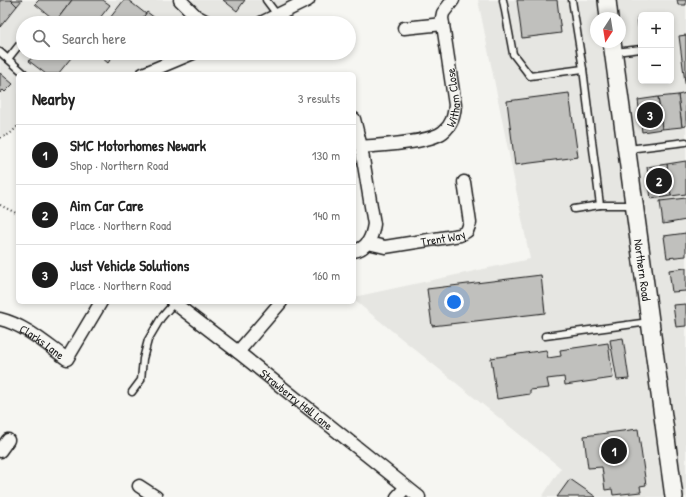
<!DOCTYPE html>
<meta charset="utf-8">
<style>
:root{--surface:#fff;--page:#f6f6f6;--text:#222;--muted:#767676;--line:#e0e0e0;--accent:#1c1c1c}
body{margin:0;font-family:"Patrick Hand",sans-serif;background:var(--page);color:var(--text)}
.controls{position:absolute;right:12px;top:12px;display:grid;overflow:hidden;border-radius:6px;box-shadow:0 2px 6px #0003}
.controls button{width:36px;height:36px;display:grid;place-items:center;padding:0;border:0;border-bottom:1px solid var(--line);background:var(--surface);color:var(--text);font:20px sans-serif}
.compass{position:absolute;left:590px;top:12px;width:36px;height:36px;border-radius:50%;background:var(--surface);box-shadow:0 2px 6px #0003;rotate:192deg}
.you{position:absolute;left:454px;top:302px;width:14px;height:14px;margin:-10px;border:3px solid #fff;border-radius:50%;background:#1a73e8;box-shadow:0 0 0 6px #1a73e833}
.badge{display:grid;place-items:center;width:26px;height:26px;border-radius:50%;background:var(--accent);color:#fff;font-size:13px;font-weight:700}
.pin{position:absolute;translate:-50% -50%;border:2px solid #fff;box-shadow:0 1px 4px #0006}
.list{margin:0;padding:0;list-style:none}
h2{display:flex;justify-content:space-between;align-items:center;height:52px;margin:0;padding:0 16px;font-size:17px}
h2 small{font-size:13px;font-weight:400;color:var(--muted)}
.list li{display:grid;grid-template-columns:26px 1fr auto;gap:12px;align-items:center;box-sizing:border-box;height:60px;padding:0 16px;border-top:1px solid var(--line)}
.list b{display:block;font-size:15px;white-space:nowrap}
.list p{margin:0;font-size:13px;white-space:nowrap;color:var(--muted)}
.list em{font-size:13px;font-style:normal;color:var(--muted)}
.icon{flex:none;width:22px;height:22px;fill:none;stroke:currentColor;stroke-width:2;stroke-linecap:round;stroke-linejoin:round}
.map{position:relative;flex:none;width:686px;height:497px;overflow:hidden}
.search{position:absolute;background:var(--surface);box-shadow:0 2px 6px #0003;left:16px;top:16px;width:340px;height:44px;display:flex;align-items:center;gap:10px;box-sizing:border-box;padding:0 14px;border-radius:22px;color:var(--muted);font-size:15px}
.panel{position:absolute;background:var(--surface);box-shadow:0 2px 6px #0003;left:16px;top:72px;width:340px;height:232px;border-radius:6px}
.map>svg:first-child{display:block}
.built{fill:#e6e6e2;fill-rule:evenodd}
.building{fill:#c0c0bd;stroke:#1c1c1c}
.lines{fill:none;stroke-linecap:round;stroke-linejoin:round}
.lane-casing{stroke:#1c1c1c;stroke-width:9}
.street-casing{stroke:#1c1c1c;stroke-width:15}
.secondary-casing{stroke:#1c1c1c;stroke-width:20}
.path{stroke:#1c1c1c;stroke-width:2;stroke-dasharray:1 3;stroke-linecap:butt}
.lane{stroke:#f6f6f2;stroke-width:6}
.street{stroke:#f6f6f2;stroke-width:12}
.secondary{stroke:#f6f6f2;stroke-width:17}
.labels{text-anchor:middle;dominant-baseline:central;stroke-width:3.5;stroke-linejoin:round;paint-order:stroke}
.street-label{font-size:12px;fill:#1c1c1c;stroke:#f6f6f2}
</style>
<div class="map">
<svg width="686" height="497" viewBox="0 0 686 497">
<rect width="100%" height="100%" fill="#f6f6f2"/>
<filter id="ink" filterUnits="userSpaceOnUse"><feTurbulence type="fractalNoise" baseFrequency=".025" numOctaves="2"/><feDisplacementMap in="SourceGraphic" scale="8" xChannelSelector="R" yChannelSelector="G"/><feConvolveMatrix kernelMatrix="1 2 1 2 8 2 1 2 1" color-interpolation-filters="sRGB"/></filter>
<g filter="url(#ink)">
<!-- built -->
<g class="built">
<path d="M0,0h318l-36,23h-259v30h182l-57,21h-130v55l-18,8z"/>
<path d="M478,0h208v497h-144l19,-29 -207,-168v-3l176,-38zM641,15h30v66h-30zM596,18h24v24h-24z"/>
</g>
<!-- building -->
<g class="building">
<path d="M0,0h11l6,6 -17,21z"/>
<path d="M11,0h11l-5,6z"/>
<path d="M39,0h33l-16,21 -21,-17z"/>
<path d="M72,0h31l7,5 -14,18h-36l-4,-2z"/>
<path d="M124,0h4l18,14 -7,9h-33z"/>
<path d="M223,0h22l-8,11z"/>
<path d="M517,0h40l4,33 -39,5z"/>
<path d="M677,0h9v5h-8z"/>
<path d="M147,12l8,6 -4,5h-12z"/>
<path d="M637,17h4l-1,23z"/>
<path d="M686,35v55l-7,-54z"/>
<path d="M35,53h40l-17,21h-12l-17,-13z"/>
<path d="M96,53h19l-7,10z"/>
<path d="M0,73l13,11 -8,8 -2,-2 -3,3z"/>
<path d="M569,93l9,64 -63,8 -8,-64z"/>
<path d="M686,93v33l-4,1 -4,-32z"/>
<path d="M678,95l4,32 -20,2 -4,-32z"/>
<path d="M658,97l4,32 -20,3 -4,-32z"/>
<path d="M686,161v33l-15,2 -4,-32z"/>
<path d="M667,164l4,32 -20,3 -4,-32z"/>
<path d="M686,198v22l-23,4 -3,-23z"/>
<path d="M686,233v23l-19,2 -3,-22z"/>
<path d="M686,268v23l-14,1 -3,-22z"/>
<path d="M541,275l4,38 -113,13 -5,-37z"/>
<path d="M686,304v22l-10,1 -3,-22z"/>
<path d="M623,338l6,41 -12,1 -7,-40z"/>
<path d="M608,343l5,35 -48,7 -1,-8 -17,2 2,9 -19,2v4l-33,5 -6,-41 55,-8 2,8 13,-2 -1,-6z"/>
<path d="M638,429l8,56 -6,1 1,6 -28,3 -1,-6 -7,1 -3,-23 -14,1 -4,-32z"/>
<path d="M570,479l26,18h-39z"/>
</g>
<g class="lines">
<!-- lane casing -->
<g class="lane-casing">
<g id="lane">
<path d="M266,0l12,16"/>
<path d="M503,0l10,54 17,22 53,-7"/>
<path d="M572,0l11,69 17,136h33"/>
<path d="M36,23l1,-1"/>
<path d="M0,52l25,22"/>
<path d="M615,52l26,-3"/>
<path d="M8,59l15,-19"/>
<path d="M628,149l58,-7"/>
<path d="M574,209l26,-4"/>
<path d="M545,336l104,-14"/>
<path d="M132,392l9,-12 2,-21 5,-19 13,-22 13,-15"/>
</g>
</g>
<!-- street casing -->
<g class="street-casing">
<g id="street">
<path d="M180,0l16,16 13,7"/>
<path d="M261,23l47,-23"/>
<path d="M404,28l39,-4"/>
<path d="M143,74l50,-21"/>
<path d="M354,119l7,28 13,77c-2,13 -6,24 -20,27"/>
<path id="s1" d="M361,147c20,-2 68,-4 82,-15 9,-7 11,-16 12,-27l-13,-87 1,-5 10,-13"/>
<path id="s2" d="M368,243l17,4 75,-12 7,-4 3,-8 -6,-41"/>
<path id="s3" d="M173,302l65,50 181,145"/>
<path id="s4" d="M0,319c25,6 46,25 67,40l34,-57"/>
<path d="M238,352l43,-50"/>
<path d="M0,451l8,-11"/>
<path d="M139,486l17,11"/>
<path d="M397,497l9,-10"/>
</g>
</g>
<!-- secondary casing -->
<g class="secondary-casing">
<g id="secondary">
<path d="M607,0l2,18"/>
<path id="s5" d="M612,42l62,455"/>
</g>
</g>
<!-- path -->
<g class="path">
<path d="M0,138l10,-4 8,-8"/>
<path d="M0,205l18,9"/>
</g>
<!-- lane -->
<use href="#lane" class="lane"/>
<!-- street -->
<use href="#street" class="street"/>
<!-- secondary -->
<use href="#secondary" class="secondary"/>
</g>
</g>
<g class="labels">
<!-- street labels -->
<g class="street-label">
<text stroke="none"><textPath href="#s1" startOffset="122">Witham Close</textPath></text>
<text stroke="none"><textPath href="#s2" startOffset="76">Trent Way</textPath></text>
<text stroke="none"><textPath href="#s5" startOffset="230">Northern Road</textPath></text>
<text stroke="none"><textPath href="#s4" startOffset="48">Clarks Lane</textPath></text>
<text stroke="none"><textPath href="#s3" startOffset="157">Strawberry Hall Lane</textPath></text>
</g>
</g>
</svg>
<div class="controls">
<button>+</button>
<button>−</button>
</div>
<svg class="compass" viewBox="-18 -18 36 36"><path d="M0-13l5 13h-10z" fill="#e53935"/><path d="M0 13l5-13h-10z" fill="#767676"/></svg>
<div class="you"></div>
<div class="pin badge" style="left:614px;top:451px">1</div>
<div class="pin badge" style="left:659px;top:181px">2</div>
<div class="pin badge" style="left:650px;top:115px">3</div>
<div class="search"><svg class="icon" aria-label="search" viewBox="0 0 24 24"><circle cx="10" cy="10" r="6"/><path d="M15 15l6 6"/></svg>Search here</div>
<section class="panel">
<h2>Nearby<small>3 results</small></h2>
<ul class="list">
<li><span class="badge">1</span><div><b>SMC Motorhomes Newark</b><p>Shop · Northern Road</p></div><em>130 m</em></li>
<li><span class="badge">2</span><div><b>Aim Car Care</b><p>Place · Northern Road</p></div><em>140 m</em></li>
<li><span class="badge">3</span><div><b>Just Vehicle Solutions</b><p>Place · Northern Road</p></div><em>160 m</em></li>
</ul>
</section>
</div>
